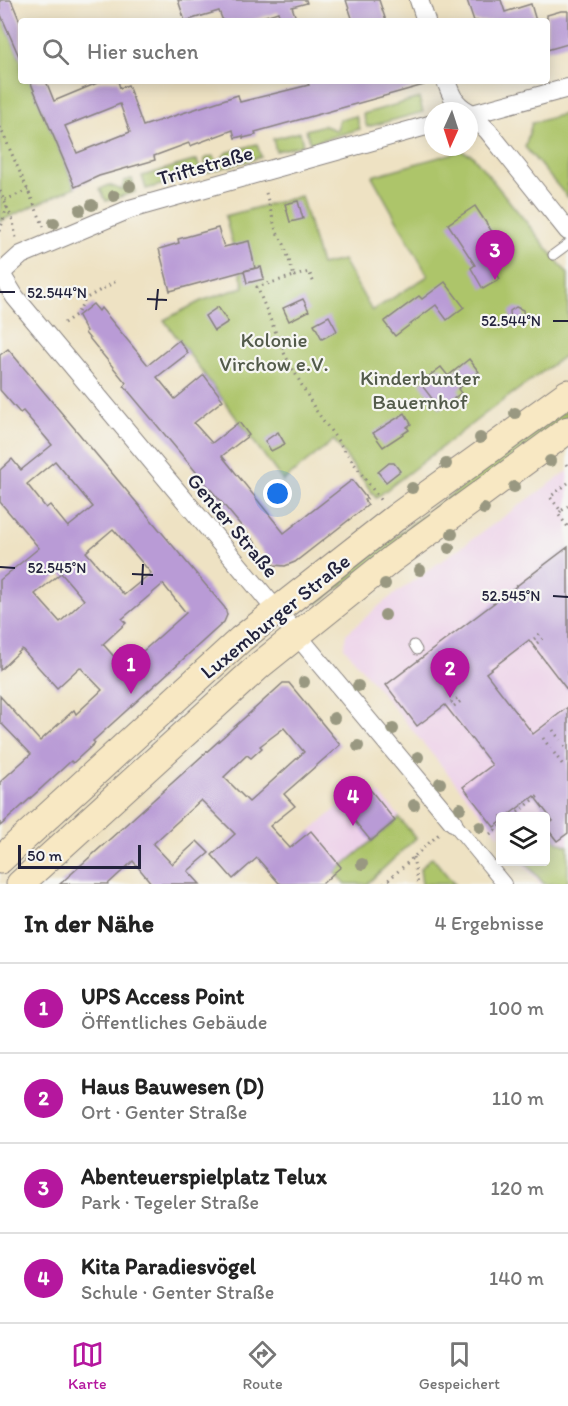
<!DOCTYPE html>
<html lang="de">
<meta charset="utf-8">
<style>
:root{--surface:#fff;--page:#f2f2f2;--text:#222;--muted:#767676;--line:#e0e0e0;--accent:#b5179e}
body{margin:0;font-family:Itim,sans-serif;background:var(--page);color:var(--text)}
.controls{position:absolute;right:18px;bottom:18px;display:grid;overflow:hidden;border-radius:6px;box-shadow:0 3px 15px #0003}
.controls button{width:54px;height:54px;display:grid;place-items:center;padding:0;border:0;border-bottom:2px solid var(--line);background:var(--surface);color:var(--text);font:30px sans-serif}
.compass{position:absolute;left:424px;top:102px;width:54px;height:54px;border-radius:50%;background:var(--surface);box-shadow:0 3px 15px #0003;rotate:183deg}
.scale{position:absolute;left:18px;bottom:15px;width:123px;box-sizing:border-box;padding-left:6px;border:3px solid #22223b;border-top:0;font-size:16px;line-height:21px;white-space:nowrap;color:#22223b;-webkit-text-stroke:4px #f6f6f2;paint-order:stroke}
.you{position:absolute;left:278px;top:494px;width:21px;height:21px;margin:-15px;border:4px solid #fff;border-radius:50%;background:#1a73e8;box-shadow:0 0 0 9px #1a73e833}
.badge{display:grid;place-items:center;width:39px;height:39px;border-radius:50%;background:var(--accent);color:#fff;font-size:20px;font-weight:700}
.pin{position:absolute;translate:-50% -50px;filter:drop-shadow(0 2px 3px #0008)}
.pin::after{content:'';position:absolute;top:32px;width:21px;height:18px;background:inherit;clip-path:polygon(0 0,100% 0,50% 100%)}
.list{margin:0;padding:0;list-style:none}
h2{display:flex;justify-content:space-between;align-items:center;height:78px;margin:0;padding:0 24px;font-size:26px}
h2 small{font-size:20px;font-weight:400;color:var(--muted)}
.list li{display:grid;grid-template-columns:39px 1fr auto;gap:18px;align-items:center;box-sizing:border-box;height:90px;padding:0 24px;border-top:2px solid var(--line)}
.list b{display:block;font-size:22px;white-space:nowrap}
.list p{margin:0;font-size:20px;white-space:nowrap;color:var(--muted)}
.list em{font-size:20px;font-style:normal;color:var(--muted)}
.icon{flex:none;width:33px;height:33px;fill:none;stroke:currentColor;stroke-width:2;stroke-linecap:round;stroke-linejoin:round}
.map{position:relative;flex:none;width:568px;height:884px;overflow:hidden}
.search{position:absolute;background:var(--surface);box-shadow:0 3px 15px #0003;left:18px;right:18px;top:18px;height:66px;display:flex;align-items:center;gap:15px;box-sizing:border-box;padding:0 21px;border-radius:6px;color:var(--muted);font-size:22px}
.sheet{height:438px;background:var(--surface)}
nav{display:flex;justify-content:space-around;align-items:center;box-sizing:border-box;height:84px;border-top:2px solid var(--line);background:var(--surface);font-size:16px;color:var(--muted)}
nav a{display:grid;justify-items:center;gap:3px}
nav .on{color:var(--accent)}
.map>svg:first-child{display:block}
.built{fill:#edd1e9}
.green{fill:#adc56a;stroke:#687452;stroke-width:1.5}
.building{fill:#b99bd6;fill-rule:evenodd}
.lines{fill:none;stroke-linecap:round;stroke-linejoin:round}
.service-casing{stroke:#88827f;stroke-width:11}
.pedestrian-casing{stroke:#88827f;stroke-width:16}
.minor-casing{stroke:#88827f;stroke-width:20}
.secondary-casing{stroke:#88827f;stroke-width:29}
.path{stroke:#88827f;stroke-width:3;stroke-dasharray:1.5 4.5;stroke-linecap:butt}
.service{stroke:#fff;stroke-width:9}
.pedestrian{stroke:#fff;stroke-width:14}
.minor{stroke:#fff;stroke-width:18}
.secondary{stroke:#f8e8c3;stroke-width:27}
.tree{fill:#999881}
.ticks{fill:none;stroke:#22223b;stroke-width:2}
.labels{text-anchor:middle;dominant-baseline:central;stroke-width:4.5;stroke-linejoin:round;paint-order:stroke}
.street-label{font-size:21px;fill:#22223b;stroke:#f6f6f2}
.park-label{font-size:21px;fill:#535b4b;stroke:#f6f6f2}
.ticks-label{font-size:15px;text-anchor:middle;fill:#22223b;stroke:#f6f6f2;stroke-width:4.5;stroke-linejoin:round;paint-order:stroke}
</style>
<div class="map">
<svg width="568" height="884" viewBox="0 0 568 884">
<rect width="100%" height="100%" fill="#f6f6f2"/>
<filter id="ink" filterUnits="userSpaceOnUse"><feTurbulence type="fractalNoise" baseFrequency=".0167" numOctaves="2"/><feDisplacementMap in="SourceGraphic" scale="12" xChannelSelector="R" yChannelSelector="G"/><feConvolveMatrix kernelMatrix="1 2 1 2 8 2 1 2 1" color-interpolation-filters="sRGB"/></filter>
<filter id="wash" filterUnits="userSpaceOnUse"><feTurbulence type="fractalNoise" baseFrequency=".008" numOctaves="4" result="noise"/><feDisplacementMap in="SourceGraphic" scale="24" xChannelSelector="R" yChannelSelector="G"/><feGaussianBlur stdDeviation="1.35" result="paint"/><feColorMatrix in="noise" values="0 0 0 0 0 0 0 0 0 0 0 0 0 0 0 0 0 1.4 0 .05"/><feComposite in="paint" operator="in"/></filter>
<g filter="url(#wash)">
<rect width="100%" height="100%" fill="#eee2c3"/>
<!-- built -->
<g class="built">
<path d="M568,471v413h-27l-20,-22h25v-46h-46v21l-156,-190 2,-13 39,-33z"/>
<path d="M365,783l10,13 4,-3 21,24 -59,50 -30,-36z"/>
</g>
<!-- green -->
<g class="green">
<path d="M0,13l21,48v20h9l45,106 -75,34z"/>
<path d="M419,98l4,14 -56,15 -4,-13z"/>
<path d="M568,113v85l-43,-51 7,-24z"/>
<path d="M356,116l4,13 -50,14 -4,-13 18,-5 11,5h2l2,-10z"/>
<path d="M300,132l3,13 -27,6 -3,-12z"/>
<path d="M257,144l4,13 -53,15 -4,-13 9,-3 5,7 8,-10z"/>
<path d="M461,151l11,4 96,119v79l-82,60 -110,85 -42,-58 -51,41 -119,-161 37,-19 43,-14 -19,-71 76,-20 20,69 22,-5 29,51 56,-35 -56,-100z"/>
<path d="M197,160l4,14 -55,15 -4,-13z"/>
<path d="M132,179l3,13 -29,9 -6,-12 9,-4 13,5 2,-9z"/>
<path d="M568,409v8l-251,187 -3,-4 120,-93z"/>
<path d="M399,818l17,20 -49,46h-21l-11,-12z"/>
<path d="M546,827l11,14 11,5v38h-24l-19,-22h21z"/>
<path d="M432,857l22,27h1h-33l-2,-15z"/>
</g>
<g id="blocks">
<!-- building -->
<g class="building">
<path d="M0,0h11l10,24v37l-21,-48z"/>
<path d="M178,0h128l1,3 -15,4 5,14h-16l-3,-9 -28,9h-27l-4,-10 -34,10z"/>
<path d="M346,0h33l7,21h-33z"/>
<path d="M467,0h34l4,12 26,-8 5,17h-62z"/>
<path d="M561,11h7v33l-21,6v-35z"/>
<path d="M30,81h16l8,20 48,-20h16l2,7 8,-3 15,41 95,-31 2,7 69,-17 -2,-4h116l1,4 -169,47 1,3 -13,3v-2l-8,2 -2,-8 -43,16 -1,-3 -35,13 1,4 -56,16 -24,11zM120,104l10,28 -53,21 -12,-27z"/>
<path d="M298,201l5,18 -13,3 -5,-18z"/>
<path d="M475,206l35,53 -16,10 6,10 -17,10 -12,-21 4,-3 -27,-41z"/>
<path d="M218,228l6,19 25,-6 6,27 -85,23 -11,-42 20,-6 -1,-4z"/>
<path d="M261,267l3,12 -17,4 -3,-12z"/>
<path d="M445,282l19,25 -17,13 -11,-15 -41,31 -11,-14 35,-26 3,3z"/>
<path d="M303,299l6,12 -20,10 -6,-13z"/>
<path d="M93,304l6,7 2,-3 47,57 31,-25 9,13 -31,24 18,22 29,-24 19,25 -29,23 18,20 27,-21 10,13 -27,21 62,77 68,-53 15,19 -3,1 4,5 -73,57 -10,4 -11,-1 -150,-179 2,-3 -41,-50 1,-2 -8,-15z"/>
<path d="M218,307l10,15 -14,9 -9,-15z"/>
<path d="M516,307l7,3 1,8 -13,9 -1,-16z"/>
<path d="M329,316l8,15 -15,8 -8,-15z"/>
<path d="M8,349l217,259 2,7 -3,7 -131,119 2,2 -22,20 -2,-2 -71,65v-44l31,-28 -31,-32v-26l40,45 34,-31 2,4 26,-24 -22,-23 -23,21 -35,-39 -22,21v-90l39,-32 -39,-46v-32l12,-11 9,11 31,-25 -29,-34 -3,2 -20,-23v-35zM55,461l38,46 -25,20 -18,-22 -4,3 -19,-24zM113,529l38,44 -27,22 -38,-43zM61,573l23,27 -24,22 -25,-28zM163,584l23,29 -62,55 -21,-24 23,-21 -4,-4z"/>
<path d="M469,359l10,13 -21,17 3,4 -21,16 -20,-26 21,-16 7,9z"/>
<path d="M405,413l6,11 -4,3 2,3 -26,17 -10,-14z"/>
<path d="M278,432l7,12 -14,7 -6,-10z"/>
<path d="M389,463h5l6,8 -14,11 -8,-10z"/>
<path d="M568,547v144l-39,-51 -43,33 47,61 35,-27v126l-11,8 -11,-14 7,-6 -19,-25 -27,20h-6v6l-7,5 -31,-40 29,-22 -47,-60 -28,21 -31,-41z"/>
<path d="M283,683h6l51,62 -56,49 11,12 -25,20 20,22 21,-17 30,36 -6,5 -13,12h-40l-3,-1 -22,-25 -24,21 -21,-24 23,-21 -34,-34 -48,44 19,20 25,-23 12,12 -21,18 12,13h-48l-19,-23 -25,23h-48zM284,728l20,24 -55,50 -25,-25 23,-22 4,3 11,-10 -2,-2z"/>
<path d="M365,783l30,38 -24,20 -23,-28 6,-6 -8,-8z"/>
</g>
</g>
</g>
<g filter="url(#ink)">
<use href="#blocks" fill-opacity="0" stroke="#88827f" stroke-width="1.5"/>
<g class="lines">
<!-- service casing -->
<g class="service-casing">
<g id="service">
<path d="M553,255l15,-11"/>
<path d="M414,645l3,5"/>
</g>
</g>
<!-- pedestrian casing -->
<g class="pedestrian-casing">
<path id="pedestrian" d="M453,822l51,62"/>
</g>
<!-- minor casing -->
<g class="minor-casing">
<g id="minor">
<path d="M419,0l7,21"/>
<path d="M446,81c5,14 8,22 21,30"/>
<path d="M469,112l19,19 80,100"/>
<path d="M469,115l99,-27"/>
<path d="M0,274l21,-19 109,-46 303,-85"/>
<path d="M1,274l14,23 438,525"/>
</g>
</g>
<!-- secondary casing -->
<g class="secondary-casing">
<g id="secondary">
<path d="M0,860l241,-221 154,-121 173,-125"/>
<path d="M20,884l240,-219 132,-106 176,-129"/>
</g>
</g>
<!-- path -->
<g class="path">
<path d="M0,127l44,100"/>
<path d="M0,191l13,30 3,17"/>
<path d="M266,193l10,38 8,13 10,32 -37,11 28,68 30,54 66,92"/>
<path d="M5,200l23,-10"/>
<path d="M0,231l7,-25"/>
<path d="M294,276l15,-4 5,11"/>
<path d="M64,323l13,-9 8,-15 33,-19"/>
<path d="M566,464l2,3"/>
<path d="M568,483l-18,14 11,14 7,-5"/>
<path d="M561,511l-3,3 10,13"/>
<path d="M534,639l7,-6"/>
<path d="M537,643l7,-6"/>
<path d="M451,703l8,-6"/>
<path d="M454,706l7,-5"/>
<path d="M553,730l7,10"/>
<path d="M543,738l7,10"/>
<path d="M564,746l4,4"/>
<path d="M554,753l9,12"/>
<path d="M513,816l28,-22"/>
<path d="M490,834l10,-8"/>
<path d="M413,857l5,27"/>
<path d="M384,884l56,-51"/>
</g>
<!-- service -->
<use href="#service" class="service"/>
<!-- pedestrian -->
<use href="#pedestrian" class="pedestrian"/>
<!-- minor -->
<use href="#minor" class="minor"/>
<!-- secondary -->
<use href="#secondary" class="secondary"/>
</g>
<!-- trees -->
<g class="tree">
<circle cx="130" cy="186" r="6"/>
<circle cx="114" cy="196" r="6"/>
<circle cx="92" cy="205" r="6"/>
<circle cx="80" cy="210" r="6"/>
<circle cx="54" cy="223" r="6"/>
<circle cx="515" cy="413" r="6"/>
<circle cx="480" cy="438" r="6"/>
<circle cx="550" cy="461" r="6"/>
<circle cx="446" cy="464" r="6"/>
<circle cx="514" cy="487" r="6"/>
<circle cx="412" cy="488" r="6"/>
<circle cx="484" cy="509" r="6"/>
<circle cx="452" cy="534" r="6"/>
<circle cx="449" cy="548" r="6"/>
<circle cx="420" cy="570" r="6"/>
<circle cx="385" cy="584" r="6"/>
<circle cx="385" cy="615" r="6"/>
<circle cx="304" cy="682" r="6"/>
<circle cx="358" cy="686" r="6"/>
<circle cx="334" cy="718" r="6"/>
<circle cx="393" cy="729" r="6"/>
<circle cx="358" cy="746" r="6"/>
<circle cx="418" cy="757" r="6"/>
<circle cx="440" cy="783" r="6"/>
<circle cx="414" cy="805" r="6"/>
<circle cx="460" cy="808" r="6"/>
<circle cx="480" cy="827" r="6"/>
<circle cx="362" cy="864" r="6"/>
</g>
</g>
<!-- ticks -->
<path class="ticks" d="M0,292h15M147,299l20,1M156,310l2,-21M553,321h15M0,567l15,1M132,574l21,1M142,585l1,-21M553,596l15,1"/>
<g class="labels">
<!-- street labels -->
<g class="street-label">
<text transform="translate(205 165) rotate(-16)">Triftstraße</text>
<text transform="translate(233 525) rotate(50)">Genter Straße</text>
<text transform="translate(275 616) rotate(-39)">Luxemburger Straße</text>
</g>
<!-- park labels -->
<g class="park-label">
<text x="274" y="339">Kolonie<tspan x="274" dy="24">Virchow e.V.</tspan></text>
<text x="420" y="377">Kinderbunter<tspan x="420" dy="24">Bauernhof</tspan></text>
</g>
</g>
<g class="ticks-label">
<text x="57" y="298">52.544°N</text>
<text x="511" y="326">52.544°N</text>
<text x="57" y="573">52.545°N</text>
<text x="511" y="601">52.545°N</text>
</g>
</svg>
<div class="controls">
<button><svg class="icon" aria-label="layers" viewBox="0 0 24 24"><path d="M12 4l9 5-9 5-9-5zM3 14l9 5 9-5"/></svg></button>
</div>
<svg class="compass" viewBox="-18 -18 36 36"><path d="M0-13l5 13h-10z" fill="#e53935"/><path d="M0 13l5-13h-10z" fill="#767676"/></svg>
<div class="scale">50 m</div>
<div class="you"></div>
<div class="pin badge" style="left:131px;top:694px">1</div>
<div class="pin badge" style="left:450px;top:698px">2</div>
<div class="pin badge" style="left:495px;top:280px">3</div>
<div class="pin badge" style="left:353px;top:826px">4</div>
<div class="search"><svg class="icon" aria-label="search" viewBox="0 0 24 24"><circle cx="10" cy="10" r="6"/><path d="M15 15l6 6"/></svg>Hier suchen</div>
</div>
<section class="sheet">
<h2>In der Nähe<small>4 Ergebnisse</small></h2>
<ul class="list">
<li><span class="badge">1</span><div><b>UPS Access Point</b><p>Öffentliches Gebäude</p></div><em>100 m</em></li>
<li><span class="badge">2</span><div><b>Haus Bauwesen (D)</b><p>Ort · Genter Straße</p></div><em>110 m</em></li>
<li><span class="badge">3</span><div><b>Abenteuerspielplatz Telux</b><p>Park · Tegeler Straße</p></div><em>120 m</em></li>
<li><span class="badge">4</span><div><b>Kita Paradiesvögel</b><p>Schule · Genter Straße</p></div><em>140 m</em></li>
</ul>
</section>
<nav>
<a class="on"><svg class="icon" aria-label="map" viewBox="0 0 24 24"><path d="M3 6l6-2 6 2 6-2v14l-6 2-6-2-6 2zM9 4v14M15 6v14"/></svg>Karte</a>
<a><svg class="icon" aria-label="directions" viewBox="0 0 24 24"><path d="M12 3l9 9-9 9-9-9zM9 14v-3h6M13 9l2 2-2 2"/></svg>Route</a>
<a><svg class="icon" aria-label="saved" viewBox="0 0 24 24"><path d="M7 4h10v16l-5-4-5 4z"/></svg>Gespeichert</a>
</nav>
